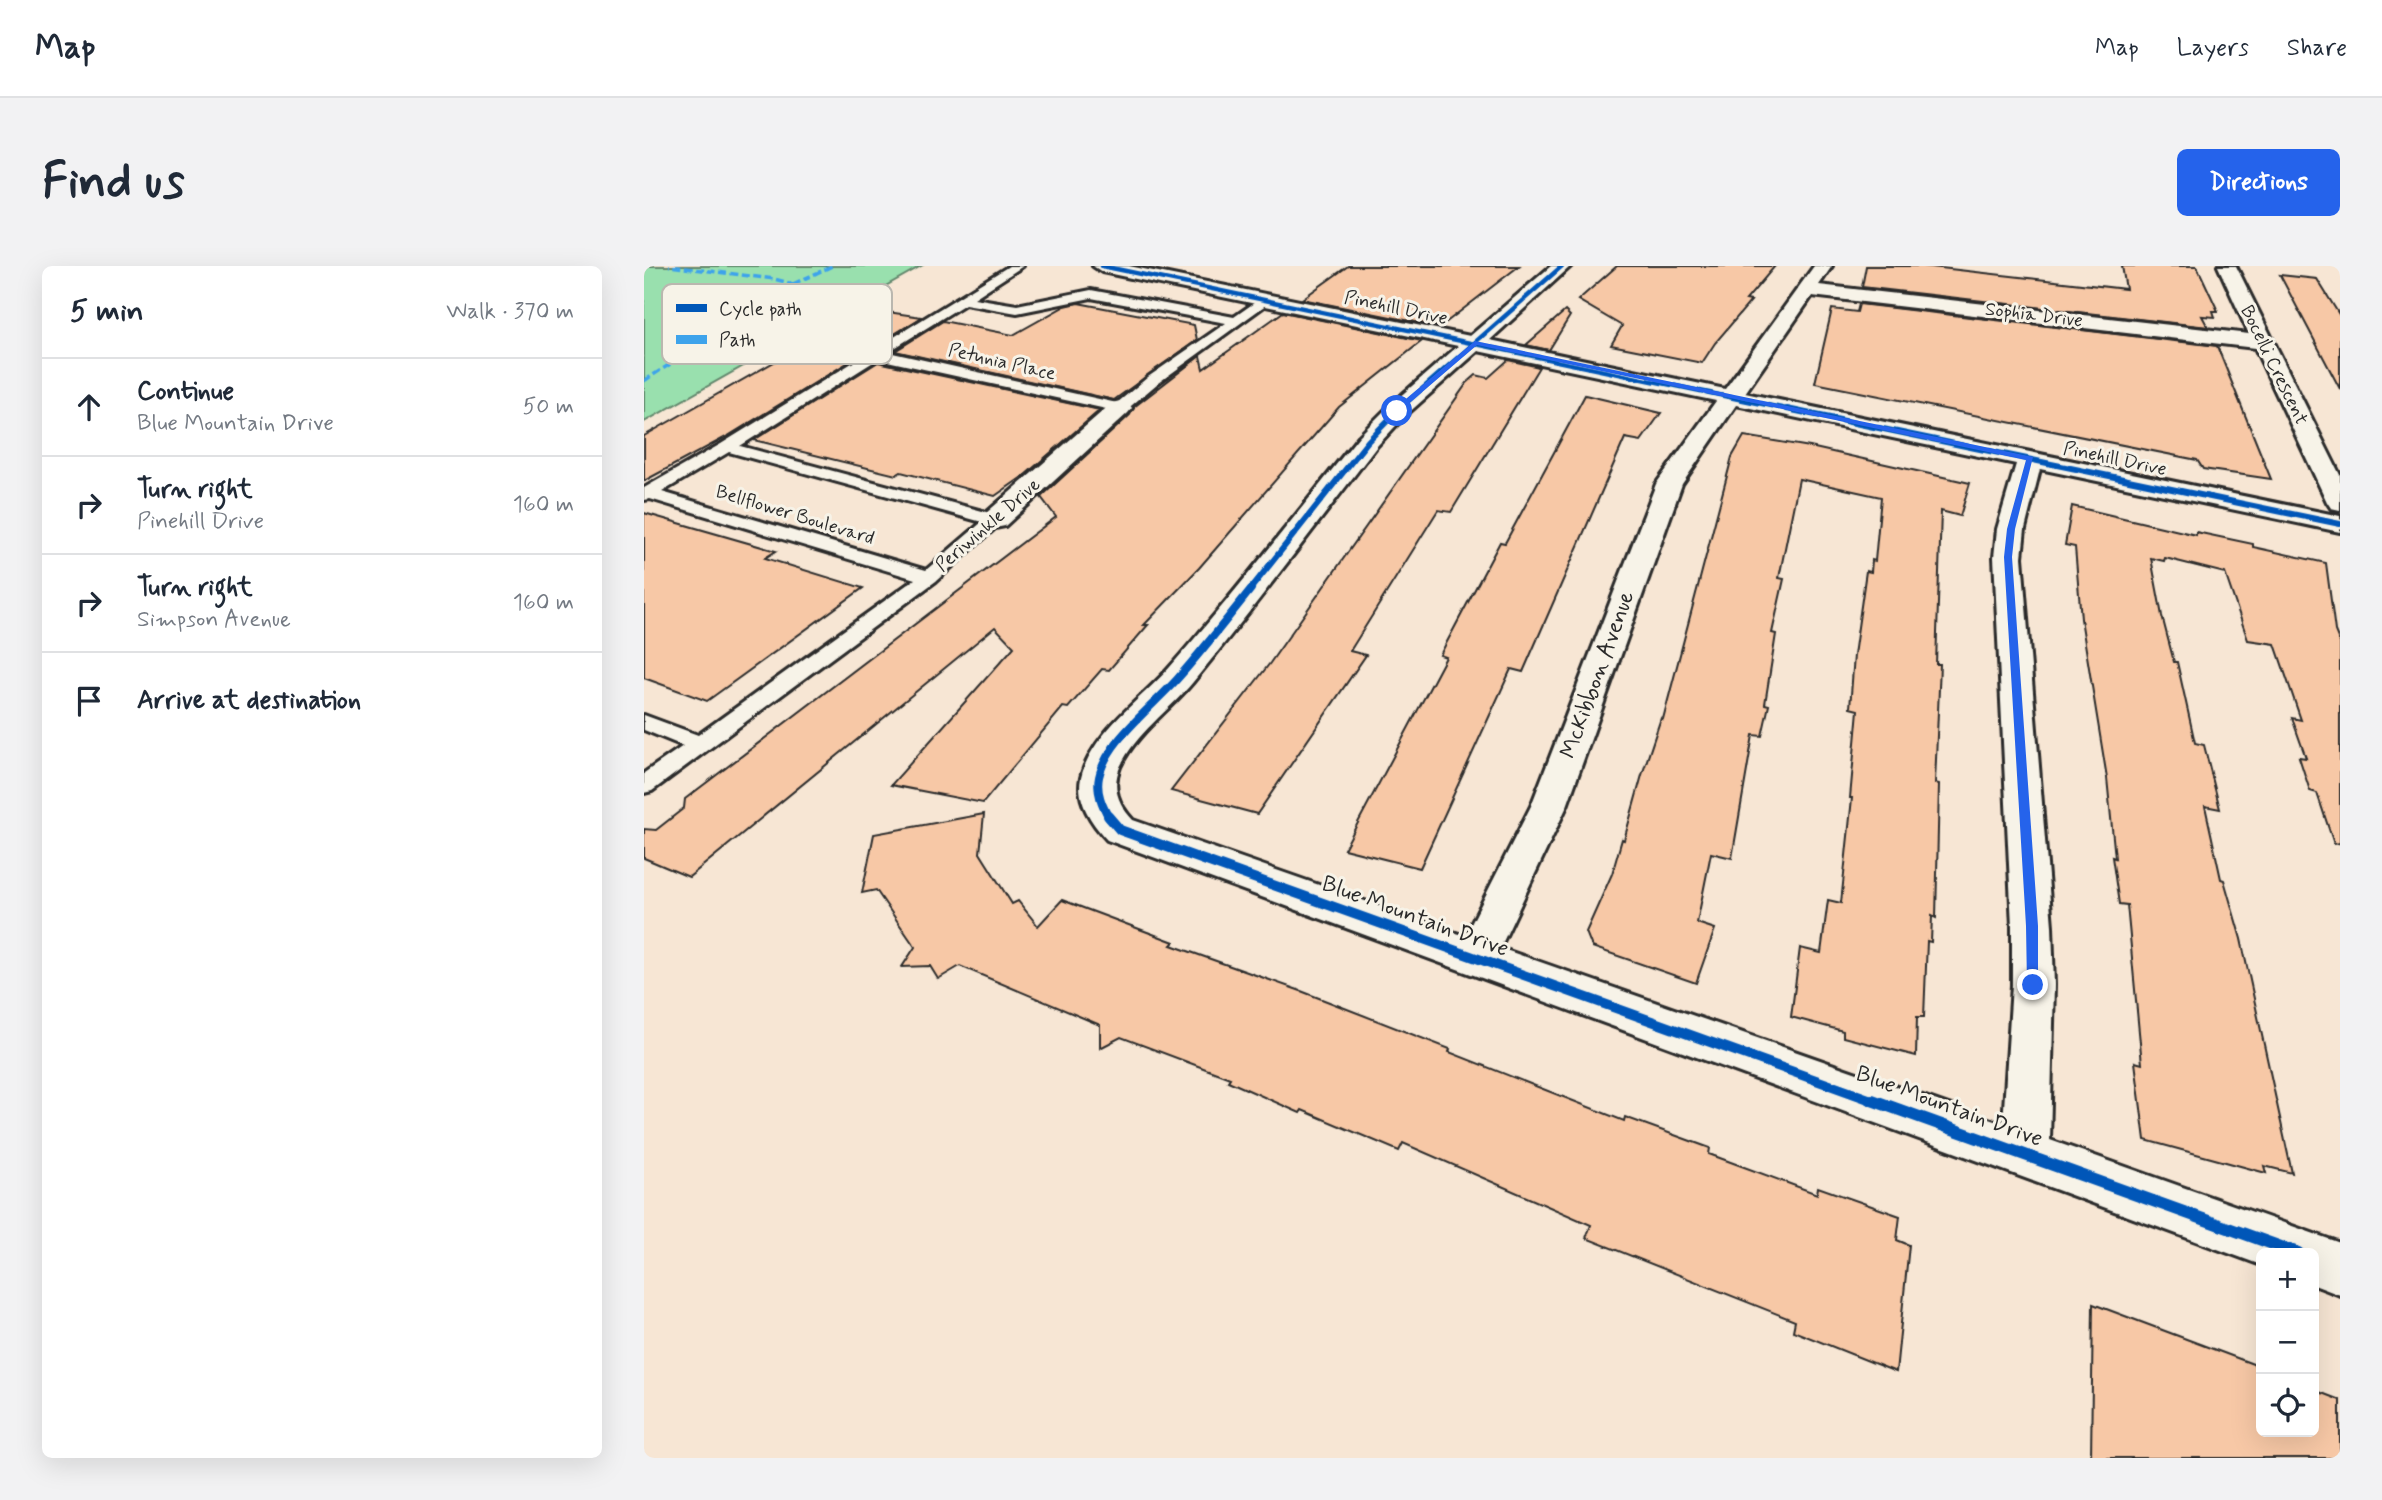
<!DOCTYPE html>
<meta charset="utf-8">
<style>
:root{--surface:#fff;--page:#f2f2f3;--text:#1f2937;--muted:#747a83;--line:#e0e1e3;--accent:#2563eb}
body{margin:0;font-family:Mynerve,sans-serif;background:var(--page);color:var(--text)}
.controls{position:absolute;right:21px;bottom:21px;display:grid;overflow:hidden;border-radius:10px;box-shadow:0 7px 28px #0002}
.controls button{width:63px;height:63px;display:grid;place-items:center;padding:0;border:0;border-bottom:2px solid var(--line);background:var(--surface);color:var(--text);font:35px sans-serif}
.stop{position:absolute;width:21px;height:21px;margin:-16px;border:5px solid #2563eb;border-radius:50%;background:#fff}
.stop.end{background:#2563eb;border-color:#fff;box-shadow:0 2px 7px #0008}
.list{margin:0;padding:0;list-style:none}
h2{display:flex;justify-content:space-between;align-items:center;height:91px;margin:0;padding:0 28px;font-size:30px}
h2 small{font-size:23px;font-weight:400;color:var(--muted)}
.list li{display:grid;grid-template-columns:46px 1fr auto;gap:21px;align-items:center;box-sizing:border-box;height:98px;padding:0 28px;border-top:2px solid var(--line)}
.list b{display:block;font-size:26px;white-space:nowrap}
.list p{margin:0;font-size:23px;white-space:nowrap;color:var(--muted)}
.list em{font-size:23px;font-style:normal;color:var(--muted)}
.icon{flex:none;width:38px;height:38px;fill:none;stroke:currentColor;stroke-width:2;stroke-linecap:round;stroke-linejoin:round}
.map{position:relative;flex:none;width:1696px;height:1192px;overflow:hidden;border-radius:10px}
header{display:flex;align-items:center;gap:42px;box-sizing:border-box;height:98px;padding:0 35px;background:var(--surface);border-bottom:2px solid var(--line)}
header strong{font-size:33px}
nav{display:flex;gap:38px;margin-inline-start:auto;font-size:24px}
.intro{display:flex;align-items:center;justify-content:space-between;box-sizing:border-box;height:168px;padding:0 42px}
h1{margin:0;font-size:49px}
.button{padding:18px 32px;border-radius:10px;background:var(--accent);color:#fff;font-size:24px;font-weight:700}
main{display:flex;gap:42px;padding:0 42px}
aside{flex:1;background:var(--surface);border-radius:10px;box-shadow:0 7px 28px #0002}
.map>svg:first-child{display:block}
.green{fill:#99e0ae;stroke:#62866c;stroke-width:2}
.building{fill:#f7c8a6;stroke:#2b2b2b;stroke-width:2}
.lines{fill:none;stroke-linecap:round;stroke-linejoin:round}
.service-casing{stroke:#2b2b2b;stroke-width:6}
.minor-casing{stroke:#2b2b2b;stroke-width:6}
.service{fill:#f7f3e8;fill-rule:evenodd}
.minor{fill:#f7f3e8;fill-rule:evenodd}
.quiet{stroke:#3ea3eb;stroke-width:3.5;stroke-dasharray:8 3.5;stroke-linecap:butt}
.cycleway-far4-casing{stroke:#f7f3e8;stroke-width:7}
.cycleway-far3-casing{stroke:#f7f3e8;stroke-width:9}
.cycleway-far2-casing{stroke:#f7f3e8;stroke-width:11}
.cycleway-far1-casing{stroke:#f7f3e8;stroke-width:14}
.cycleway-casing{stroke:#f7f3e8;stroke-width:17}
.cycleway-far4{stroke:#0057b8;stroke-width:4.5}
.cycleway-far3{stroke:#0057b8;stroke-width:6}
.cycleway-far2{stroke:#0057b8;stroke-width:8}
.cycleway-far1{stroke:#0057b8;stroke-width:10}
.cycleway{stroke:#0057b8;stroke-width:12}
.route{fill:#2563eb}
.labels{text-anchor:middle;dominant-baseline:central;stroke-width:6;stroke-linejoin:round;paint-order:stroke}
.far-street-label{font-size:19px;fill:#2b2b2b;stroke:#f7f3e8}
.street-label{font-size:23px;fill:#2b2b2b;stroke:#f7f3e8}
.key{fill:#f7f3e8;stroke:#bab7af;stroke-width:2}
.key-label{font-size:19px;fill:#2b2b2b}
</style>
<header>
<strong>Map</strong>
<nav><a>Map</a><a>Layers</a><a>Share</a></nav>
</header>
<div class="intro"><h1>Find us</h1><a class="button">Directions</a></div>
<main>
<aside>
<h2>5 min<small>Walk · 370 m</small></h2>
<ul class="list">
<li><svg class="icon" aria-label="ahead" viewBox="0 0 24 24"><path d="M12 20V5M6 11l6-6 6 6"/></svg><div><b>Continue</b><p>Blue Mountain Drive</p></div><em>50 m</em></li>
<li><svg class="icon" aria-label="right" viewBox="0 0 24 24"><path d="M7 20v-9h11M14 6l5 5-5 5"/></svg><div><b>Turn right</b><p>Pinehill Drive</p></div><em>160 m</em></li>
<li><svg class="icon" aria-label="right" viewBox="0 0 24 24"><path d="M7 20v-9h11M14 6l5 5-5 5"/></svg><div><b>Turn right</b><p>Simpson Avenue</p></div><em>160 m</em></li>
<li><svg class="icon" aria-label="arrive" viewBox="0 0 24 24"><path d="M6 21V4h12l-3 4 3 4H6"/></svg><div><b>Arrive at destination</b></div></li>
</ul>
</aside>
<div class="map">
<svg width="1696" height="1192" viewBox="0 0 1696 1192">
<rect width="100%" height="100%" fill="#f7e6d4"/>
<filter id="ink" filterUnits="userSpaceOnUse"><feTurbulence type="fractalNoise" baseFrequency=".0143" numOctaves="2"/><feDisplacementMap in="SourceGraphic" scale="14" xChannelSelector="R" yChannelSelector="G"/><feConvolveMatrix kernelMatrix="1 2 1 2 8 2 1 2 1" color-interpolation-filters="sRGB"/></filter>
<g filter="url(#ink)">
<!-- green -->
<path class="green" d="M0,0h277l-277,156z"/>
<!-- building -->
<g class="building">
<path d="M704,0h171l-79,61 -138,-28z"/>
<path d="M973,0h158l-29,34 5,1 -36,42 -13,20 -91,-18 11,-19 -44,-26z"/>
<path d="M1222,0h57l203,23 -4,-23h75l21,45h-5l2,6 -13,-1 6,11 -346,-40z"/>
<path d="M1636,9l37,4 23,37v73z"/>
<path d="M434,37l116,22 3,15 -83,60 -219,-49 48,-30 70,14 52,-29z"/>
<path d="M1215,38l358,42 54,133 -68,-10 -6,-9 -382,-77 17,-74 25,3z"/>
<path d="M223,43l55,8 -194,119 -84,45v-45z"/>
<path d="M921,45l5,5 -21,34 -23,-5z"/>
<path d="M639,46l139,29 -83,66 -140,161 -55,57h4l-39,45 -7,-1 -34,39 -5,-1 -80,96 -92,-18 123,-138 -19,-20 -306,250 -45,-19v-29l12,1 28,-22 1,-9 371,-282 -15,-20 89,-82 4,-8 66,-51 3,13z"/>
<path d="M864,94l31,7 -88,145 -13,-2 -88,141 16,4 -109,159 -86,-23 99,-128 197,-280 9,-8 12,3z"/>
<path d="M234,96l222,48 -75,65 -30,21 -94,-24 -5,3 -142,-35z"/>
<path d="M941,129l76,18 -20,28 -16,-3 -102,234 -12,-3 -91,199 -76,-19 102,-192 -6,-2 60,-113 5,1z"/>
<path d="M1100,170l66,11 160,36 -10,33 -19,-5 -5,153h4l-5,119 4,1 -3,134 -4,-2 -1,26 -4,-1 -3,76h-7l-1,39 -73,-19v-6l-52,-14 9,-69 21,5 7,-53 13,3 11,-105h-2l8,-88 -8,-2 4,-53 12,-84 5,1 1,-12 3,1 6,-64 -82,-18 -20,99 5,1 -12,54 4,1 -11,70 4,1 -7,31 -9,-1 -21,123 -21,-5 -14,70 18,6 -19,54 -104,-36 -6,-15 26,-58 10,-35 2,1 18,-65 19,-57 2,1 69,-262z"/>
<path d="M1428,240l124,29v-3l57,12v3l73,16 9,68 5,12v200l-6,1 -17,-51 -7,-2 -11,-34 7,1 -14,-40 9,2 -26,-76 -27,-4 -23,-67 -60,-15 -1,3 -13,-3 11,58 12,46h3l18,81 9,2 16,64 -15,-3 16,73 3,1 17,59 51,234 -28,-7 2,7 -121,-33 -10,-78 7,2 -15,-159 -8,-1 -7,-47 3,1 -8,-80 -26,-159 -6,-72 -10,-2z"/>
<path d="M0,247l132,38 -11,7 98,30 -156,113 -63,-23z"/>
<path d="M340,548l-4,39 32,51 6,-3 20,25 24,-26 112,42 -3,3 130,46 149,58 -1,3 175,69 1,-4 85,31 -1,6 108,40 1,-7 82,29 -3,24 12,5 -13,127 -103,-41 2,-10 -209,-83 5,-13 -188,-82 -4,8 -97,-41 -2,3 -72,-32 2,-3 -109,-41 -21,11v-23l-140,-59 -22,13 -8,-13 -28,1 13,-20 -39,-57 -14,3 12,-59z"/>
<path d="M1449,1038l168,63v65h53v-42l26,10v58h-249z"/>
</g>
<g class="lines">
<!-- service casing -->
<g class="service-casing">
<path id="service" d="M365,0h14l-49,32 43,7 74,-15 143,27 30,-21 4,-1 6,4 -116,84 -33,28 -5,1 -242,-53 -138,87 261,70 3,4 -68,61 -284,210 -8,2v-20l39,-27 -39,-16v-15l54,20 217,-156 -265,-80 -6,1v-12l77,-44zM447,32l135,25 -78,54 -31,26 -229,-51 77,-48 52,9zM85,186l253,70 -56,48 -264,-78z"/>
</g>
<!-- minor casing -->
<g class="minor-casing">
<g id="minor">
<path d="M449,0h36l341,70 81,-70h20l-81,74 235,49 89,-123h18l-13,19 430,49 -31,-68h18l104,209v35l-9,-2 -4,-6 -72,-154 -443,-52 -67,97 595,123v16l-300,-63 -15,60 -3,28 30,369 2,59 -4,155 290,103v52l-26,-10v-32h-53v12l-1154,-425c-15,-16 -31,-39 -26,-62 10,-45 60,-78 89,-111 66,-75 127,-154 189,-231l30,-30 69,-60 -356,-74zM834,85l238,50 -60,83 -125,322 -66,130 -332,-116c-14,-15 -22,-32 -13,-53 15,-33 50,-57 73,-85 63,-77 123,-157 184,-236l28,-30zM1092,139l280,59 -19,65 -3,28 18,369v59l-9,139 -503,-176 67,-142 115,-322z"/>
<path d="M476,135l8,2 4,5 -4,5 -123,113 -10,2 -10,-2 -4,-6 4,-6 127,-111z"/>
</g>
</g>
<!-- service -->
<use href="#service" class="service"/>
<!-- minor -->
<use href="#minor" class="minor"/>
<!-- quiet -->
<g class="quiet">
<path d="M149,18l39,-18"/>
<path d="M0,115c18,-12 37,-24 57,-33 32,-15 92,-20 92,-64l-19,-5 -105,-13"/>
</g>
<!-- cycleway-far4 casing -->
<g class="cycleway-far4-casing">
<g id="cycleway-far4">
<path d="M458,0l694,145"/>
<path d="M753,145l165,-145"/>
</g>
</g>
<!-- cycleway-far3 casing -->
<g class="cycleway-far3-casing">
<g id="cycleway-far3">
<path d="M1143,143l553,115"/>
<path d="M605,325l119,-150 31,-32"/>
</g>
</g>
<!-- cycleway-far2 casing -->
<g class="cycleway-far2-casing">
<path id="cycleway-far2" d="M465,552c-7,-13 -13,-26 -10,-41 8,-37 56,-72 80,-100 25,-28 48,-58 72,-88"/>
</g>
<!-- cycleway-far1 casing -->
<g class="cycleway-far1-casing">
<path id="cycleway-far1" d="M464,550l12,14 757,272"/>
</g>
<!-- cycleway casing -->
<g class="cycleway-casing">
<path id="cycleway" d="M1228,834l426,153"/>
</g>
<!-- cycleway-far4 -->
<use href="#cycleway-far4" class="cycleway-far4"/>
<!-- cycleway-far3 -->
<use href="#cycleway-far3" class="cycleway-far3"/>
<!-- cycleway-far2 -->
<use href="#cycleway-far2" class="cycleway-far2"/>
<!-- cycleway-far1 -->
<use href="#cycleway-far1" class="cycleway-far1"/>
<!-- cycleway -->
<use href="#cycleway" class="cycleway"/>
</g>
</g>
<!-- route -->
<path class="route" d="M831,75l558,116 -18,72 -3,28 26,369v63l-5,2 -6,-6 -1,-59 -22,-369 3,-28 19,-69 -549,-115 -78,67h-5v-3z"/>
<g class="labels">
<!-- far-street labels -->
<g class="far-street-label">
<text transform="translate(752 42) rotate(12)">Pinehill Drive</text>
<text transform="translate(1390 49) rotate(7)">Sophia Drive</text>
<text transform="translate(358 96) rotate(13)">Petunia Place</text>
<text transform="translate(1630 99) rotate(64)">Bocelli Crescent</text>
<text transform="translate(1471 193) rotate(12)">Pinehill Drive</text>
<text transform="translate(151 249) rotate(17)">Bellflower Boulevard</text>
<text transform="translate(344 259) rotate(-41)">Periwinkle Drive</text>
</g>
<!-- street labels -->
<g class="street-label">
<text transform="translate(954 409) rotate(-70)">McKibbon Avenue</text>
<text transform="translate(771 651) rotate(20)">Blue Mountain Drive</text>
<text transform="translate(1305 841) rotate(20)">Blue Mountain Drive</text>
</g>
</g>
<!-- legend -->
<rect x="18" y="18" width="230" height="80" rx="10" class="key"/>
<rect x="32" y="38" width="31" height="8" fill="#0057b8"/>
<rect x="32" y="69" width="31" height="9" fill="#3ea3eb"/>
<g class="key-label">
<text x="75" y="49">Cycle path</text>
<text x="75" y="80">Path</text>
</g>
</svg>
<div class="controls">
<button>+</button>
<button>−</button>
<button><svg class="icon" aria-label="locate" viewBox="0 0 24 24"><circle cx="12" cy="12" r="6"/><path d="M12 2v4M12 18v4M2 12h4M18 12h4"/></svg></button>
</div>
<div class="stop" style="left:753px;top:145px"></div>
<div class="stop end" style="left:1389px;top:719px"></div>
</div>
</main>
